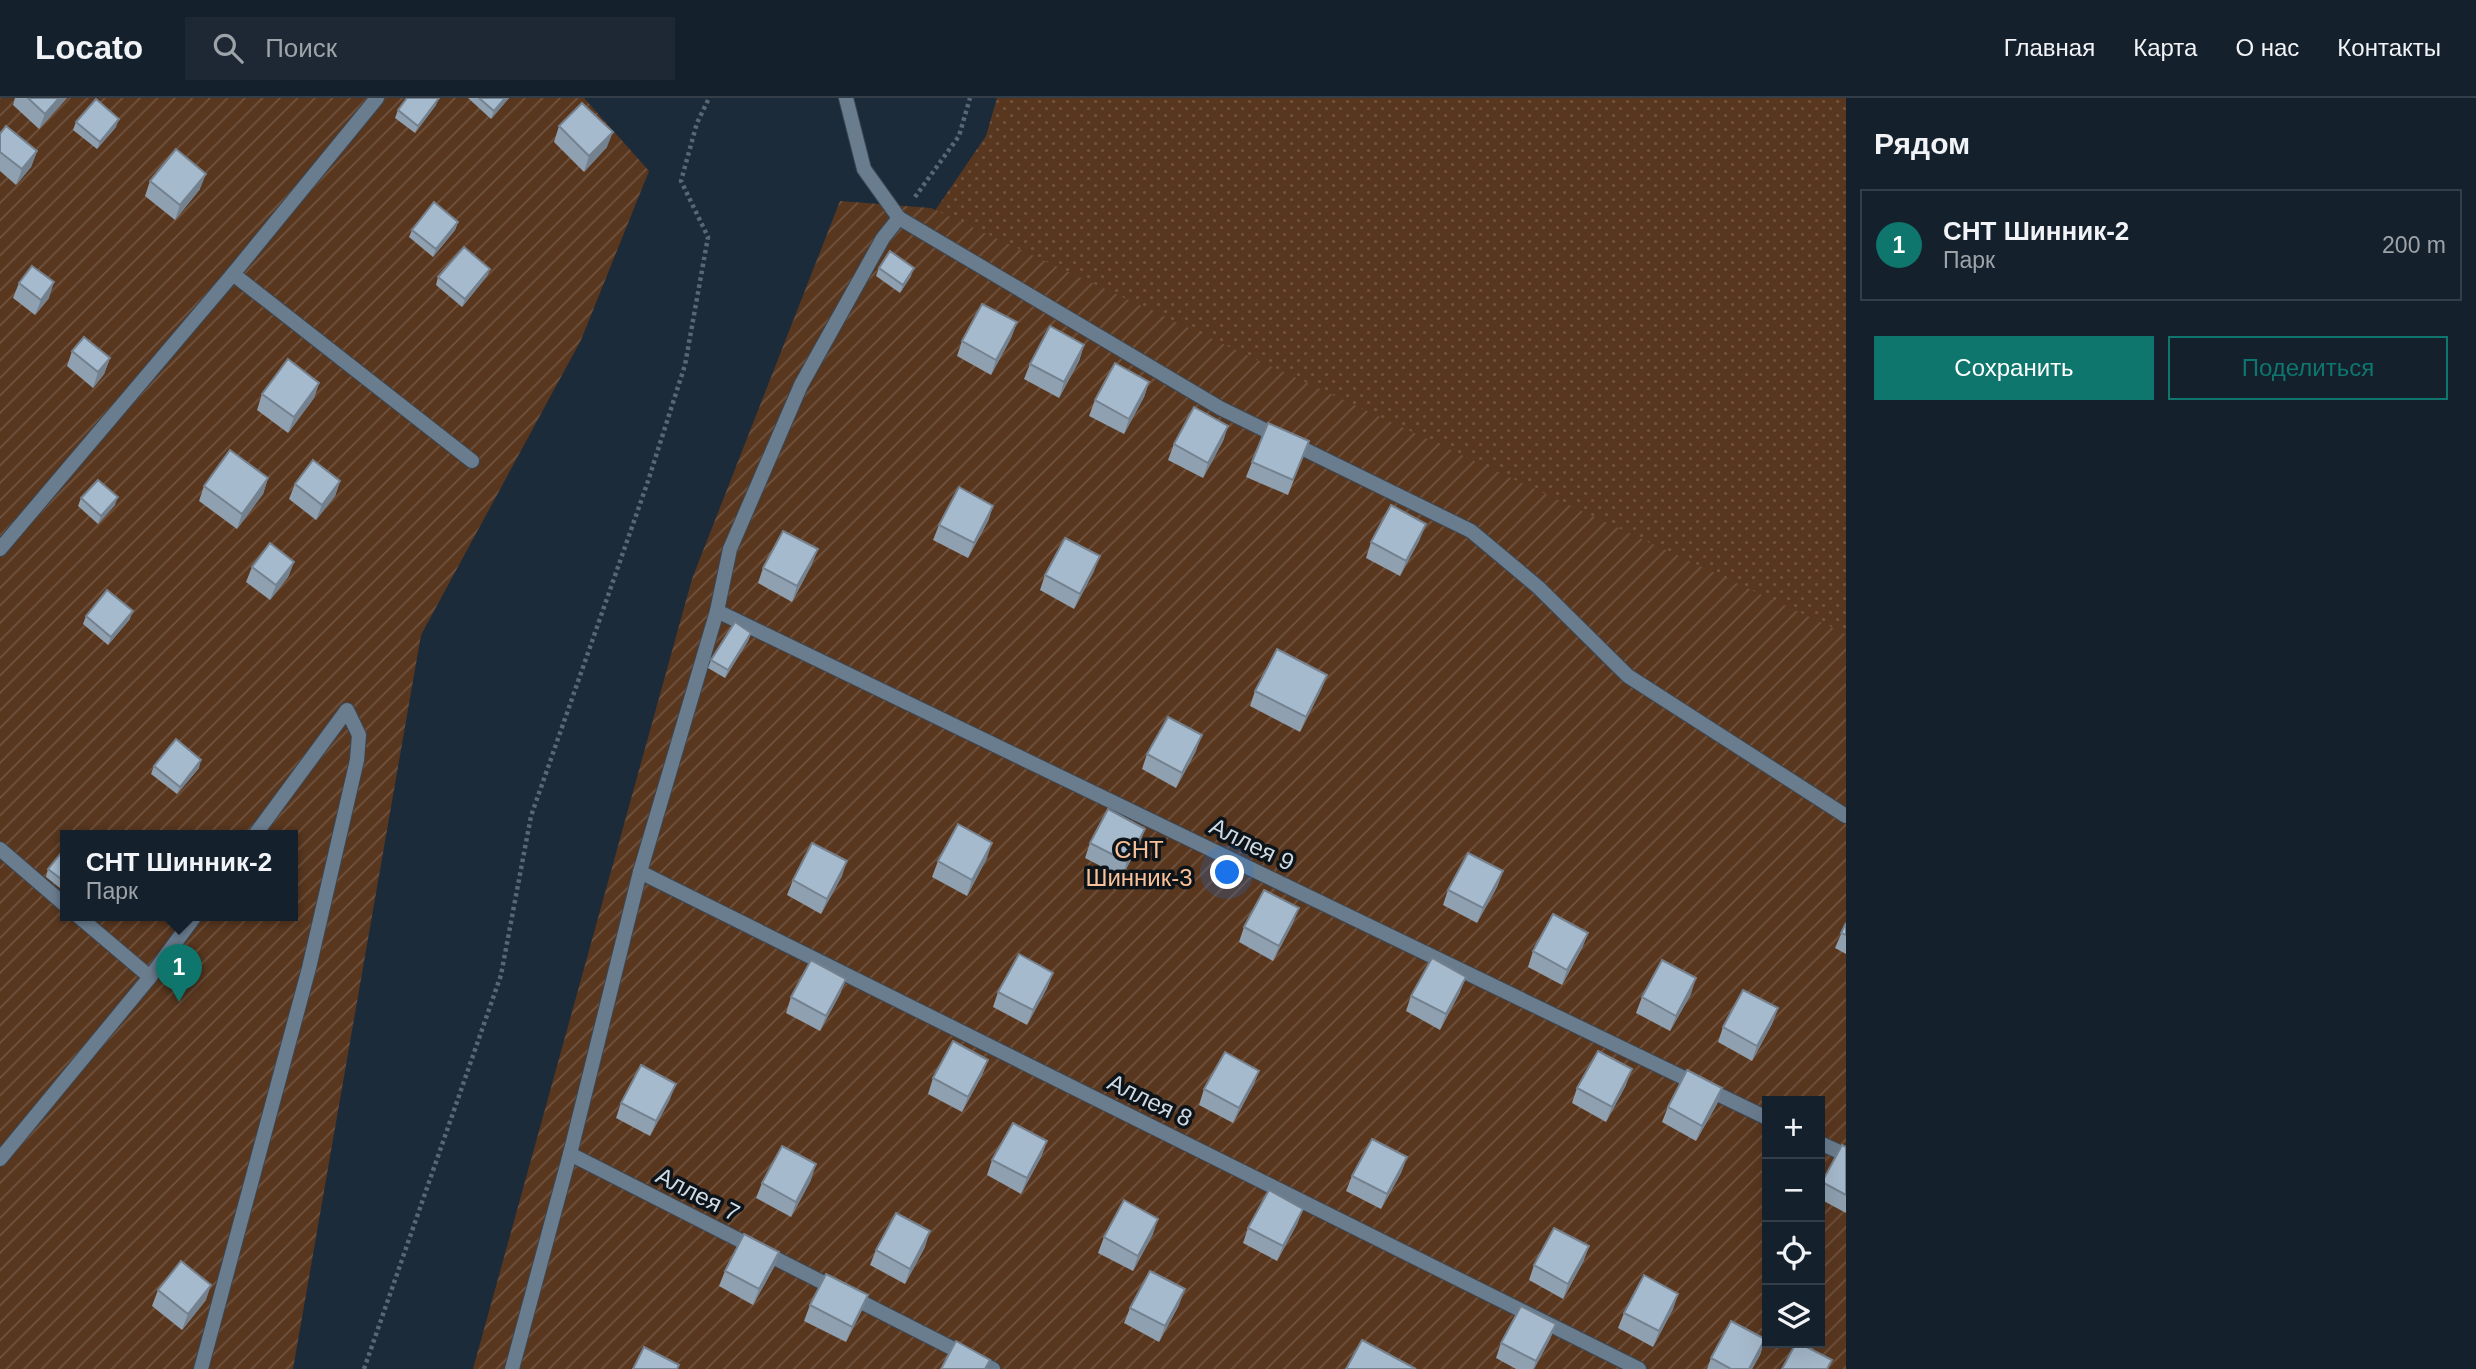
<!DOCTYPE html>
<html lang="ru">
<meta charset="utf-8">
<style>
:root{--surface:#14202c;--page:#1d2834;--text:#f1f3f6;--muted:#9da3a9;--line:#333e48;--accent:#0f766e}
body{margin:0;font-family:Helvetica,sans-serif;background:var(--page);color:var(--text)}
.controls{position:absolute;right:21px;bottom:21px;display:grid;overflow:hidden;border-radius:0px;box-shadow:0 7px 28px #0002}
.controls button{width:63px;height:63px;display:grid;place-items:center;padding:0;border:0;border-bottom:2px solid var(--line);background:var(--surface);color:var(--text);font:35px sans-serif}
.you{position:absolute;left:1228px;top:775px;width:24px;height:24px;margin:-18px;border:5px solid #fff;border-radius:50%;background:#1a73e8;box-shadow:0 0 0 10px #1a73e833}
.badge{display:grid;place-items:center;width:46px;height:46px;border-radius:50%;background:var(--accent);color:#fff;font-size:23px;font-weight:700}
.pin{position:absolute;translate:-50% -58px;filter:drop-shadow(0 2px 4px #0008)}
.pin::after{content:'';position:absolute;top:37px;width:24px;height:21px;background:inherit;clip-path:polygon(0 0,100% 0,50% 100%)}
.popup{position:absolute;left:60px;top:732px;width:238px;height:91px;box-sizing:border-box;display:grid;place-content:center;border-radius:0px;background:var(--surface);filter:drop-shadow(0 2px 5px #0005);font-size:23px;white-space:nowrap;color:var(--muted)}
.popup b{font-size:26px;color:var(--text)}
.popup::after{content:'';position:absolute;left:50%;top:100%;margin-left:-14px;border:14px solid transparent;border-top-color:var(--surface)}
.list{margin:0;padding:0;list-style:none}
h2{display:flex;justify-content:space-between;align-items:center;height:91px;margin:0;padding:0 28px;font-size:30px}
h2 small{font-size:23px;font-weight:400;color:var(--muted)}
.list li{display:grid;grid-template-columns:46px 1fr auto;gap:21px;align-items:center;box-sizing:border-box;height:112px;margin:0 14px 14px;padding:0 14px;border:2px solid var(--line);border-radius:0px}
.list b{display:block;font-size:26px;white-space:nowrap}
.list p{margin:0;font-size:23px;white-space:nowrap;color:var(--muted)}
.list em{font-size:23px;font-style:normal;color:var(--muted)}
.actions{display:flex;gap:14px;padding:21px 28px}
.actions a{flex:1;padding:16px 0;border:2px solid var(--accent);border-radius:0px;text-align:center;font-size:24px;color:var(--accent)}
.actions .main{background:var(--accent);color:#fff}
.icon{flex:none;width:38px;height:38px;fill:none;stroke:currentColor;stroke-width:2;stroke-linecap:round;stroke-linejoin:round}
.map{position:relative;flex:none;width:1846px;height:1271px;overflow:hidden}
header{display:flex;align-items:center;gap:42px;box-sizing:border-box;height:98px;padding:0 35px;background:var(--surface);border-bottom:2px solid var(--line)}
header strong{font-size:33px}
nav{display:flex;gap:38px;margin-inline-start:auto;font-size:24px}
.search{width:490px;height:63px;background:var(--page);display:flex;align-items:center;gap:18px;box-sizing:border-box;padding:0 24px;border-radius:0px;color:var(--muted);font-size:26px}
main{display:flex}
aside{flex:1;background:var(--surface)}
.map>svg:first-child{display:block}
.grass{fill:url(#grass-dots)}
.garden{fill:url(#garden-furrows);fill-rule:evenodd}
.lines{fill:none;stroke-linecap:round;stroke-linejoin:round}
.service-casing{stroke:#3a4754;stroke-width:16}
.minor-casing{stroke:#3a4754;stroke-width:16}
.path{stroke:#596774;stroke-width:4.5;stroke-dasharray:3.5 3.5;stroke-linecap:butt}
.service{stroke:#6a7d8f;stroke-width:14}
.minor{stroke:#6a7d8f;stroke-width:14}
.wall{fill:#8fa0b0}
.shaded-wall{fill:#748290}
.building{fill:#a6bacd;stroke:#748290;stroke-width:2}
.labels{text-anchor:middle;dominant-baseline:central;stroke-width:7;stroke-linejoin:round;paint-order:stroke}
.street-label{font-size:24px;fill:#cfdae4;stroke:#0c1319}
.park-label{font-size:24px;fill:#fac098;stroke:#0c1319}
</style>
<header>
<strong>Locato</strong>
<div class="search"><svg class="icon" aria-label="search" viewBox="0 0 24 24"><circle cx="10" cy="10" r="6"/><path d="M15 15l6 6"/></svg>Поиск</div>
<nav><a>Главная</a><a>Карта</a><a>О нас</a><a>Контакты</a></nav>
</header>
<main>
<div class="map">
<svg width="1846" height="1271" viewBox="0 0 1846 1271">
<defs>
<pattern id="grass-dots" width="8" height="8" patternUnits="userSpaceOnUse" patternTransform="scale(1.75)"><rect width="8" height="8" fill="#59371f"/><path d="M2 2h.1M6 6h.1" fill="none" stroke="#70533f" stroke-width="1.8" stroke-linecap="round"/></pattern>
<pattern id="garden-furrows" width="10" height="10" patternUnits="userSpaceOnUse" patternTransform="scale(1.75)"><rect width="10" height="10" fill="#59371f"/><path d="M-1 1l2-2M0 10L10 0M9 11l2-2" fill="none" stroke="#70533f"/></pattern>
</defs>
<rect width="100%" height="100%" fill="#1b2b3a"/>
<!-- grass -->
<path class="grass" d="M997,0h849v681l-925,-548 65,-95z"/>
<!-- garden -->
<g class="garden">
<path d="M0,0h584l65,73 -68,169 -160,295 -128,734h-293zM65,738h228v80h-228z"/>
<path d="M840,103l91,7 915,426v735h-1373l219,-790zM1767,1003h53v242h-53z"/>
</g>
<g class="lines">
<!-- service casing -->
<g class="service-casing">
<g id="service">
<path d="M846,0l18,71 35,49 321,190 251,123 67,56 90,89 218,140"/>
<path d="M233,176l239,187"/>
<path d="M717,513l1050,507"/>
<path d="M0,751l65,56"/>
<path d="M640,774l999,497"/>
<path d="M78,818l72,61"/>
<path d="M1820,1045l26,12"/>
<path d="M570,1056l423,215"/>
<path d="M0,1061l150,-182 45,-61"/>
<path d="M201,1271l108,-401 48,-208 2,-25 -12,-25 -93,126"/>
<path d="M512,1271l58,-215 70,-282 77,-261 13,-62 71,-164 82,-147 16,-20"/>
</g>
</g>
<!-- minor casing -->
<g class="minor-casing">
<path id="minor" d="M0,451l233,-275 144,-176"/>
</g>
<!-- path -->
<g class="path">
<path d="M915,99l44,-61 11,-38"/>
<path d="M364,1271l137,-394 30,-159 116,-332 38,-119 23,-128 -27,-56 16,-58 12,-25"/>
</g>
<!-- service -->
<use href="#service" class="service"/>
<!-- minor -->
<use href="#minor" class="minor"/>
</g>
<!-- wall -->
<g class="wall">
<path d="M15,0h52l-28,31 -26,-24z"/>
<path d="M468,0h41l-18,21z"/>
<path d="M436,7l-21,28 -20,-15 3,-8z"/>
<path d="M76,24l40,5 -19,22 -24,-19z"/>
<path d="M559,28l48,21 -23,25 -30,-30z"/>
<path d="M0,36l37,17 -6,16 -15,18 -16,-14z"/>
<path d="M150,83l50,8 -25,31 -30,-24z"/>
<path d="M458,124l-3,8 -22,27 -24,-20 3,-7z"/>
<path d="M879,170l32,8 -11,17 -24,-17z"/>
<path d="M490,171l-3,7 -25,31 -26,-22 2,-8z"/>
<path d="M19,185l30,15 -14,17 -22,-17z"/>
<path d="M1017,224l-6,16 -20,37 -34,-19 5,-15z"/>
<path d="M1084,247l-5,16 -20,37 -35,-19 6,-15z"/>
<path d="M72,253l38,7 -6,16 -11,14 -26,-22z"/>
<path d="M1149,284l-5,15 -20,37 -35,-18 6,-16z"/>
<path d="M319,285l-5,15 -26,35 -31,-23 5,-16z"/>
<path d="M1228,328l-5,15 -20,37 -35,-18 6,-16z"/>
<path d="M1303,358l-15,39 -42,-18 6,-15z"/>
<path d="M268,380l-5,16 -26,35 -38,-28 5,-15z"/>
<path d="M340,383l-5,15 -19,24 -27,-21 6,-15z"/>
<path d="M81,400l34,7 -17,19 -20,-18z"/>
<path d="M993,408l-5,15 -20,37 -35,-18 6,-15z"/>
<path d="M1420,441l-20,37 -34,-18 5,-16z"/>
<path d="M294,464l-6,15 -18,23 -24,-18 6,-15z"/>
<path d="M812,466l-20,38 -34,-19 5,-15z"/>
<path d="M1094,473l-20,38 -34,-19 5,-15z"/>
<path d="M86,518l44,3 -22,26 -25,-21z"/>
<path d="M751,535l-3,8 -23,37 -17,-10 3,-8z"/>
<path d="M1327,577l-6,15 -21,42 -50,-26 5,-15z"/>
<path d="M1196,653l-20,37 -34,-19 5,-15z"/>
<path d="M154,668l45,2 -22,26 -26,-20z"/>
<path d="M1145,731l-6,15 -17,33 -37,-19 5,-15z"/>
<path d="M65,750v44l-19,-15 2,-8z"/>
<path d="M987,760l-20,38 -35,-19 6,-16z"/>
<path d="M1503,773l-6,16 -20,36 -34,-18 5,-15z"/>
<path d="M842,778l-21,38 -34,-19 6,-15z"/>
<path d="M1293,825l-20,38 -34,-19 5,-15z"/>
<path d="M1846,825v31l-11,-6z"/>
<path d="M1588,835l-6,15 -20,37 -34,-18 5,-16z"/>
<path d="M1053,875l-6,15 -20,37 -34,-18 5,-15z"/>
<path d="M846,881l-6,15 -20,37 -34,-18 5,-16z"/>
<path d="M1460,894l-20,38 -34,-19 5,-15z"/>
<path d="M1691,896l-21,37 -34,-18 6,-16z"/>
<path d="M1778,910l-6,16 -20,37 -34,-19 5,-15z"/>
<path d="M988,962l-6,15 -20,37 -34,-18 5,-16z"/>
<path d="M1259,973l-6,15 -20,37 -34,-18 5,-16z"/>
<path d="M1626,987l-20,37 -34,-19 5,-15z"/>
<path d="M1722,990l-5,16 -21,37 -34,-19 6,-15z"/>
<path d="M670,1001l-20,37 -34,-18 5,-15z"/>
<path d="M1047,1043l-6,16 -20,37 -34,-19 5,-15z"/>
<path d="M1846,1049v66l-26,-14v-11l2,-6z"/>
<path d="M1407,1059l-6,16 -20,36 -35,-18 6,-15z"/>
<path d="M811,1082l-20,37 -35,-19 6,-15z"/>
<path d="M1303,1111l-6,15 -20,37 -34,-18 5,-15z"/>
<path d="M1153,1136l-20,37 -35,-18 6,-16z"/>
<path d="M1589,1148l-6,16 -20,37 -34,-19 5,-15z"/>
<path d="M925,1149l-20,37 -35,-19 6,-15z"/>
<path d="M779,1154l-5,15 -21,38 -34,-19 6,-15z"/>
<path d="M158,1192l48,10 -24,30 -30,-24z"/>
<path d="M1678,1196l-5,15 -20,38 -35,-19 6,-15z"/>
<path d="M868,1197l-6,15 -16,32 -42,-21 6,-16z"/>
<path d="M1179,1207l-20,37 -35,-19 6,-15z"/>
<path d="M1556,1226l-6,15 -16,30h-18l-20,-11 5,-15z"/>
<path d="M1765,1241l-5,16 -8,14h-45l4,-11z"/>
</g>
<!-- shaded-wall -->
<g class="shaded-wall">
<path d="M59,0h8l-28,31 6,-15z"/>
<path d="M439,0l-3,7 -21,28 3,-7z"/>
<path d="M505,0h4l-18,21 3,-8z"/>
<path d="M119,21l-3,8 -19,22 3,-7z"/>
<path d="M613,34l-6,15 -23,25 5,-16z"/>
<path d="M37,53l-6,16 -15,18 6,-16z"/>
<path d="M206,76l-6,15 -25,31 5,-15z"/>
<path d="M458,124l-3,8 -22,27 3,-8z"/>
<path d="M914,170l-3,8 -11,17 3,-8z"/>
<path d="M490,171l-3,7 -25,31 3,-8z"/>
<path d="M54,184l-5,16 -14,17 6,-15z"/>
<path d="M1017,224l-6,16 -20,37 5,-15z"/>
<path d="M1084,247l-5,16 -20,37 5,-16z"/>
<path d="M110,260l-6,16 -11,14 5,-16z"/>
<path d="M1149,284l-5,15 -20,37 5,-15z"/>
<path d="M319,285l-5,15 -26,35 6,-16z"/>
<path d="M1228,328l-5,15 -20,37 5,-15z"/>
<path d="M268,380l-5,16 -26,35 5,-15z"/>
<path d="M340,383l-5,15 -19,24 6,-15z"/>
<path d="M118,399l-3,8 -17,19 3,-8z"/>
<path d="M993,408l-5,15 -20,37 6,-15z"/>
<path d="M1426,426l-6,15 -20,37 6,-15z"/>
<path d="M818,451l-6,15 -20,38 5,-16z"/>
<path d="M1100,458l-6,15 -20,38 6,-15z"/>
<path d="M294,464l-6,15 -18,23 6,-15z"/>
<path d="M133,513l-3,8 -22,26 3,-8z"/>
<path d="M751,535l-3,8 -23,37 3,-8z"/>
<path d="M1327,577l-6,15 -21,42 6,-15z"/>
<path d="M1202,637l-6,16 -20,37 6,-15z"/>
<path d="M201,662l-2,8 -22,26 3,-7z"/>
<path d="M1145,731l-6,15 -17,33 5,-15z"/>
<path d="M992,745l-5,15 -20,38 5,-16z"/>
<path d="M847,763l-5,15 -21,38 6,-15z"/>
<path d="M1503,773l-6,16 -20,36 6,-15z"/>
<path d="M1299,810l-6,15 -20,38 6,-15z"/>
<path d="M1588,835l-6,15 -20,37 5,-15z"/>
<path d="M1053,875l-6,15 -20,37 6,-15z"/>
<path d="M1466,879l-6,15 -20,38 6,-16z"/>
<path d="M1696,880l-5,16 -21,37 6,-15z"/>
<path d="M846,881l-6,15 -20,37 6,-15z"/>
<path d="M1778,910l-6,16 -20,37 5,-15z"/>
<path d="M988,962l-6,15 -20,37 6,-15z"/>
<path d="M1632,971l-6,16 -20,37 6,-15z"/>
<path d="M1259,973l-6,15 -20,37 6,-15z"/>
<path d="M676,986l-6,15 -20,37 6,-15z"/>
<path d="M1722,990l-5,16 -21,37 6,-15z"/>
<path d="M1047,1043l-6,16 -20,37 6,-16z"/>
<path d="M1407,1059l-6,16 -20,36 6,-15z"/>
<path d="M816,1066l-5,16 -20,37 5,-15z"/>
<path d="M1303,1111l-6,15 -20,37 6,-15z"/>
<path d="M1158,1121l-5,15 -20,37 5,-15z"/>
<path d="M930,1133l-5,16 -20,37 5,-15z"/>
<path d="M1589,1148l-6,16 -20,37 5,-15z"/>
<path d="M779,1154l-5,15 -21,38 6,-16z"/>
<path d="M211,1187l-5,15 -24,30 6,-16z"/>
<path d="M1185,1191l-6,16 -20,37 6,-16z"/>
<path d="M1678,1196l-5,15 -20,38 6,-16z"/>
<path d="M868,1197l-6,15 -16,32 6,-15z"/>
<path d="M1556,1226l-6,15 -16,30h-1l3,-8z"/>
<path d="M1765,1241l-5,16 -8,14h-3z"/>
</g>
<!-- building -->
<g class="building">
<path d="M28,0h31l-14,16z"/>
<path d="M407,0h32l-21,28 -20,-16z"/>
<path d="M479,0h26l-11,13z"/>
<path d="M96,1l23,20 -19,23 -24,-20z"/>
<path d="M582,5l31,29 -24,24 -30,-30z"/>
<path d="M6,28l31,25 -15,18 -22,-17v-18z"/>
<path d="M176,51l30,25 -26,31 -30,-24z"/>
<path d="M434,104l24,20 -22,27 -24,-19z"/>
<path d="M464,149l26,22 -25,30 -27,-22z"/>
<path d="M890,153l24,17 -11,17 -24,-17z"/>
<path d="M32,168l22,16 -13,18 -22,-17z"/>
<path d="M982,206l35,18 -21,38 -34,-19z"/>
<path d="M1050,228l34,19 -20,37 -34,-18z"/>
<path d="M84,239l26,21 -12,14 -26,-21z"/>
<path d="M288,261l31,24 -25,34 -32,-23z"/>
<path d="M1115,265l34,19 -20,37 -34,-19z"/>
<path d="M1194,309l34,19 -20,37 -34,-19z"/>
<path d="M1268,325l41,18 -16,39 -41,-18z"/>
<path d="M230,352l38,28 -26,36 -38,-28z"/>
<path d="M313,362l27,21 -18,24 -27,-21z"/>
<path d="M98,382l20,17 -17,19 -20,-18z"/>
<path d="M959,389l34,19 -19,37 -35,-18z"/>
<path d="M1391,407l35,19 -20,37 -35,-19z"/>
<path d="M783,433l35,18 -21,37 -34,-18z"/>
<path d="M1065,440l35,18 -20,38 -35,-19z"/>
<path d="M270,445l24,19 -18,23 -24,-18z"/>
<path d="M107,492l26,21 -22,26 -25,-21z"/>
<path d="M735,524l16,11 -23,37 -17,-10z"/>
<path d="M1277,551l50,26 -21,42 -51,-26z"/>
<path d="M1168,619l34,18 -20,38 -35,-19z"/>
<path d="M176,641l25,21 -21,27 -26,-21z"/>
<path d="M1108,711l37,20 -18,33 -37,-19z"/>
<path d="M958,726l34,19 -20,37 -34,-19z"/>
<path d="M812,745l35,18 -20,38 -34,-19z"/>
<path d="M65,750v34l-17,-13z"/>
<path d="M1468,755l35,18 -20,37 -35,-18z"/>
<path d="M1264,792l35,18 -20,38 -35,-19z"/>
<path d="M1553,816l35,19 -21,37 -34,-19z"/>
<path d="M1846,825v12l-5,-2z"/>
<path d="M1019,856l34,19 -20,37 -35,-18z"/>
<path d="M1432,860l34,19 -20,37 -35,-18z"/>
<path d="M811,862l35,19 -20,37 -35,-19z"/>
<path d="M1662,862l34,18 -20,38 -34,-19z"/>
<path d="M1743,892l35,18 -21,38 -34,-19z"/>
<path d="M953,943l35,19 -20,37 -35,-19z"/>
<path d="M1598,953l34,18 -20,38 -35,-19z"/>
<path d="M1225,954l34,19 -20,37 -35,-19z"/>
<path d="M641,967l35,19 -20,37 -35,-18z"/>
<path d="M1687,972l35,18 -20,38 -34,-19z"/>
<path d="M1013,1025l34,18 -20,37 -35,-18z"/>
<path d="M1372,1041l35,18 -20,37 -35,-18z"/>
<path d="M1842,1047l4,2v48l-24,-13z"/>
<path d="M782,1048l34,18 -20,38 -34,-19z"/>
<path d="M1269,1092l34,19 -20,37 -35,-18z"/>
<path d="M1124,1102l34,19 -20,37 -34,-19z"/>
<path d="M896,1115l34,18 -20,38 -34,-19z"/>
<path d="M1554,1130l35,18 -21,38 -34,-19z"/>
<path d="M744,1136l35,18 -20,37 -34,-18z"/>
<path d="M181,1163l30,24 -23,29 -30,-24z"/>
<path d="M1150,1173l35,18 -20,37 -35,-18z"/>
<path d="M826,1176l42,21 -16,32 -42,-22z"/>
<path d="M1644,1177l34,19 -19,37 -35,-18z"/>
<path d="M1521,1208l35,18 -20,37 -35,-18z"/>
<path d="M1731,1223l34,18 -16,30h-18l-20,-11z"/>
<path d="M1362,1242l54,29h-70z"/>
<path d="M956,1243l34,19 -5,9h-44z"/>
<path d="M1796,1245h3l33,17 -5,9h-45z"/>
<path d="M644,1249l35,18 -2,4h-44z"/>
</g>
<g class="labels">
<!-- street labels -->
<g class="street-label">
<text transform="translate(1252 746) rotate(26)">Аллея 9</text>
<text transform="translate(1150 1002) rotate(26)">Аллея 8</text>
<text transform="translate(698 1096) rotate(27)">Аллея 7</text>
</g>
<!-- park labels -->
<g class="park-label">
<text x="1139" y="751">СНТ<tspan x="1139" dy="28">Шинник-3</tspan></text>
</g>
</g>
</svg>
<div class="controls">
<button>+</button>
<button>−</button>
<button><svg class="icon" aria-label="locate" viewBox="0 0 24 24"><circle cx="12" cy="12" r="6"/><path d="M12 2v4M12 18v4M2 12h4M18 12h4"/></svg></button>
<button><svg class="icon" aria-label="layers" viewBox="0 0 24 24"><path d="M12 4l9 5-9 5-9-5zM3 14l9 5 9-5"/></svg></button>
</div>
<div class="you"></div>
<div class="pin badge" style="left:179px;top:904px">1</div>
<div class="popup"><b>СНТ Шинник-2</b>Парк</div>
</div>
<aside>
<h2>Рядом<small></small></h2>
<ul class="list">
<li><span class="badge">1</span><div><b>СНТ Шинник-2</b><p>Парк</p></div><em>200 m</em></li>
</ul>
<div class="actions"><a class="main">Сохранить</a><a>Поделиться</a></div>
</aside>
</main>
